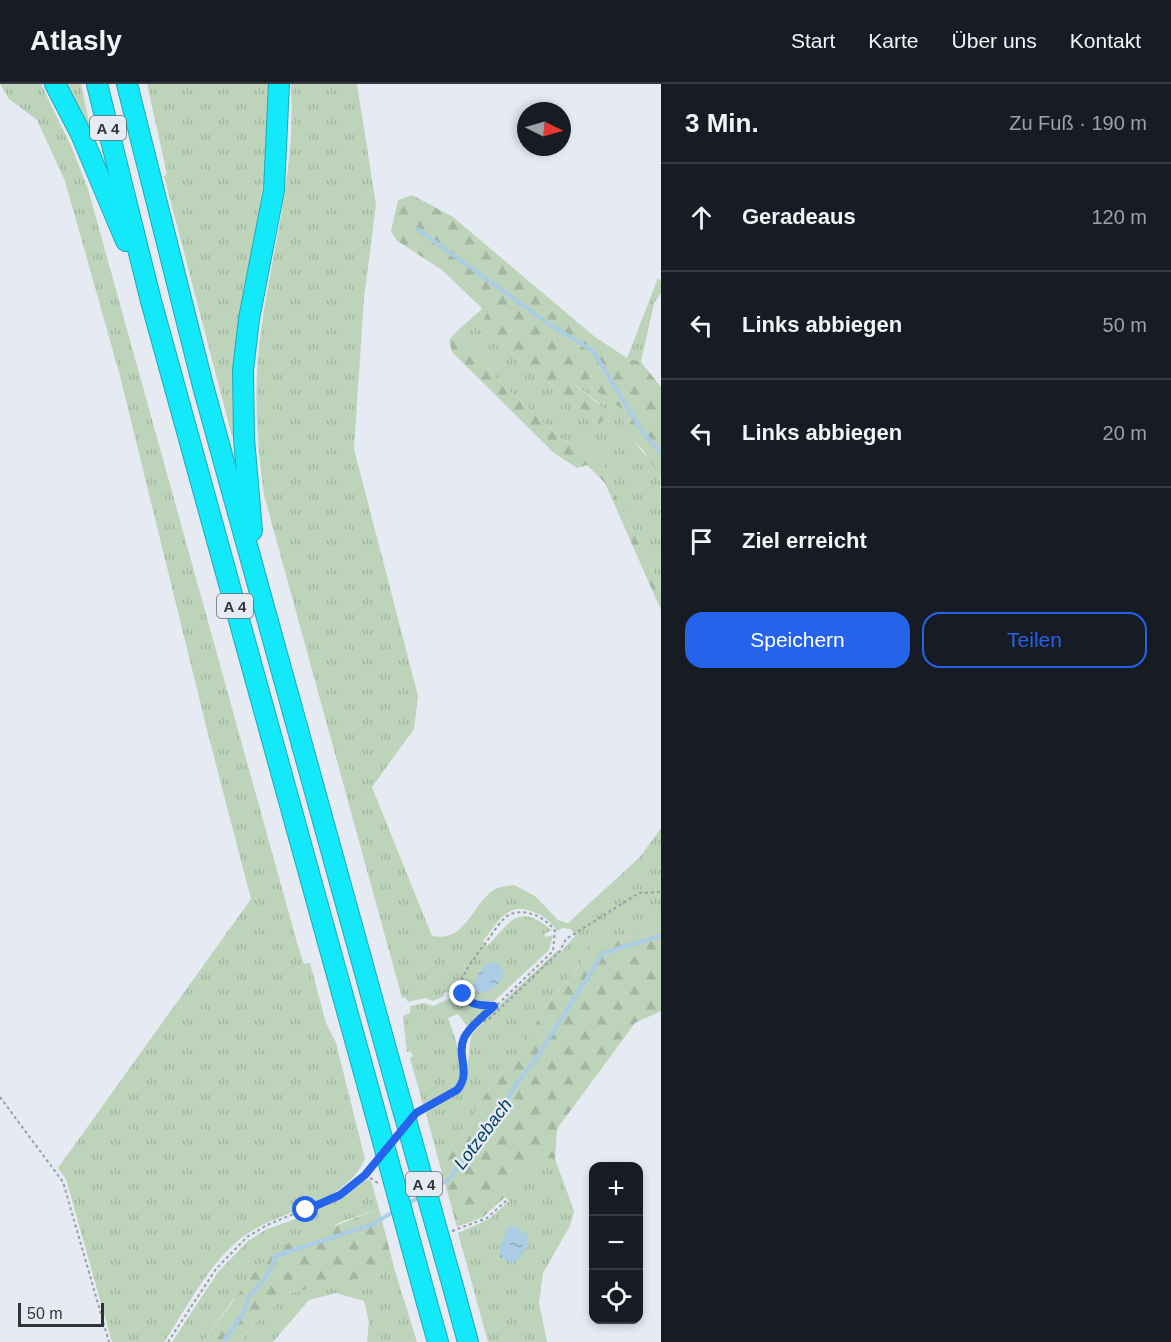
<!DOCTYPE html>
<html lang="de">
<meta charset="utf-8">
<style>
:root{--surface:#171b24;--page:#242831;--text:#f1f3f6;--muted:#9ea1a6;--line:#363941;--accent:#2563eb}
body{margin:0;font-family:Helvetica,sans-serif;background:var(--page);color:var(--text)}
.controls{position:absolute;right:18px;bottom:18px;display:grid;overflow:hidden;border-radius:12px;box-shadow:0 3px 9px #0003}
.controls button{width:54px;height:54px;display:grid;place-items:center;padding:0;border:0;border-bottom:2px solid var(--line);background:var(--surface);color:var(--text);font:30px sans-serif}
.compass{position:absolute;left:517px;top:18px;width:54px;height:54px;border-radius:50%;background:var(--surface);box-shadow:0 3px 9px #0003;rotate:95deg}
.scale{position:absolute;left:18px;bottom:15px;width:86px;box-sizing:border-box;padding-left:6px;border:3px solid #323337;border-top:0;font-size:16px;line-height:21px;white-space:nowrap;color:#323337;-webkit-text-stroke:4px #e5eaf3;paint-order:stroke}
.stop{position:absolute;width:18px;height:18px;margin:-14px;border:4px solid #2563eb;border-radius:50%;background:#fff}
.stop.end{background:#2563eb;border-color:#fff;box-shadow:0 2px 6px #0008}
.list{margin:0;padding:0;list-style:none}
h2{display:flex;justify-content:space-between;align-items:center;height:78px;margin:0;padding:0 24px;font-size:26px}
h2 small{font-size:20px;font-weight:400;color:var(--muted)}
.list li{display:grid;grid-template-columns:39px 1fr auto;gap:18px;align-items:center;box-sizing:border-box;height:108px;padding:0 24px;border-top:2px solid var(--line)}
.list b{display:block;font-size:22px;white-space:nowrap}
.list em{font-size:20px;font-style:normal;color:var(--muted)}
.actions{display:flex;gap:12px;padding:18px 24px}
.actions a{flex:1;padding:14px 0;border:2px solid var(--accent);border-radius:18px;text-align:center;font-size:21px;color:var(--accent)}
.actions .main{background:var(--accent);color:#fff}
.icon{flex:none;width:33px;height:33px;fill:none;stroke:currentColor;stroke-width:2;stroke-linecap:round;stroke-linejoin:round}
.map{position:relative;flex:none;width:661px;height:1258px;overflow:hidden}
header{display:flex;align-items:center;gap:36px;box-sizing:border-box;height:84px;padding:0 30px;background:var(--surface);border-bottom:2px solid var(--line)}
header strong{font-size:28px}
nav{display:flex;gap:33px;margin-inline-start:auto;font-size:21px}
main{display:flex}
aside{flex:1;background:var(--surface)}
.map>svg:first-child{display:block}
.grass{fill:url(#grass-tufts)}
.forest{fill:url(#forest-firs)}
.water{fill:url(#water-ripples)}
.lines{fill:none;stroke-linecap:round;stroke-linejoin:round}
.stream{stroke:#abcce5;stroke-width:4}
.highway-casing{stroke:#1ea9b6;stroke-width:22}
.path{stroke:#999da4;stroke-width:2;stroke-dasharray:3 3;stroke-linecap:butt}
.highway{stroke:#14e9fa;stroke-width:20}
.highway-bridge-casing{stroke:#1ea9b6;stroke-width:22;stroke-linecap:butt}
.highway-bridge{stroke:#14e9fa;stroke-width:20}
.route{stroke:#2563eb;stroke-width:8}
.labels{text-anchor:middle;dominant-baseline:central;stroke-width:5;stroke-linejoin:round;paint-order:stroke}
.shield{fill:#e5eaf3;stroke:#686a6f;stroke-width:1.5}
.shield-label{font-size:15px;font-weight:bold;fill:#323337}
.water-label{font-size:18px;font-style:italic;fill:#024060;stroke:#e5eaf3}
</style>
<header>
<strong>Atlasly</strong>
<nav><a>Start</a><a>Karte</a><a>Über uns</a><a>Kontakt</a></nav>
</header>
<main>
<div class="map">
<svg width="661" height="1258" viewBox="0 0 661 1258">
<defs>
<pattern id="grass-tufts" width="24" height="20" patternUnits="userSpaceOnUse" patternTransform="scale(1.5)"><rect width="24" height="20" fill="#bdd4bb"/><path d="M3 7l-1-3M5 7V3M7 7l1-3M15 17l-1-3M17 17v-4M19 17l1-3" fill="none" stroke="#a3b6a1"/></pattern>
<pattern id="forest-firs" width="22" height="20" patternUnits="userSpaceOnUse" patternTransform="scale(1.5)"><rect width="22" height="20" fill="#bdd4bb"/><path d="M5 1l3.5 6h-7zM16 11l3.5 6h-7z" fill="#a3b6a1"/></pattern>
<pattern id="water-ripples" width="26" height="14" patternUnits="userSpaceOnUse" patternTransform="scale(1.5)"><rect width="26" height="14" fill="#abcce5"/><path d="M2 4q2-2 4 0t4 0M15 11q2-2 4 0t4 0" fill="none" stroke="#8ca6ba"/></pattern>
</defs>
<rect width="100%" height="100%" fill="#e5eaf3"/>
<!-- grass -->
<g class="grass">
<path d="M0,0h41l31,64 16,41 210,757 6,18 6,-1 16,60 10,20 29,116c-21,47 -83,49 -121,77 -35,26 -56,70 -80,106h-52l-46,-163 -8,-11 193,-269 -44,-169 -87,-354 -55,-195 -28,-61 -28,-21z"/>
<path d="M64,0h17l11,52z"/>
<path d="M147,0h121c7,118 -42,234 -33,351l-3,1 -68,-260 3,-2z"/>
<path d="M291,0h66l19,121 -12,93 -10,151 64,247 -4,33 -42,58 60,149c33,6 38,-27 60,-45 5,-4 15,-5 22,-6l21,11 23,24 10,3 72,-66 21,-29v100l-47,12 -27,3 1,7 -7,14 -34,39 -27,50 -27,28 -29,51 -25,30 -14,-52 40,-24 6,-50 17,-20 69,-65 3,2 15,-17 -4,-7 -8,-1 -6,3c-6,-9 -11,-14 -21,-18 -29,-13 -37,8 -53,28l4,5c24,-23 29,-45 65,-16l-8,4 2,3 7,-2 -4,15 -56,52 -18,-2 -12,-15 -5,1 1,4 -16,3 1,3 -11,5 -8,-3 -17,4 -3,-5 -3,1 -138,-503c-8,-59 -11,-114 -2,-172 12,-80 34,-157 29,-239z"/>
<path d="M658,194l3,3v12l-7,10 -13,59 -14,-4z"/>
<path d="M483,224l4,5 -7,14 119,97v-21l-30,-23 4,-5 52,36c-4,29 25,41 35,66 1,13 1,91 1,111l-42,-85 -20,-49 -38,-15 -60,-56 -44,-52z"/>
<path d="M460,910c8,12 16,14 30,14l-19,18h-4l-9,-12 -10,4c5,15 22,56 8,68 -8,8 -23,13 -33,18l-13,-46 3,-2 -3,-5 -3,1 -4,-36 7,-3v-7l14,-3 9,3z"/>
<path d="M535,1073l20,2 19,52 -4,15 -27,47 -4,30 8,39h-59l-30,-109 31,-14 20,-18 -7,-7z"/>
<path d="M366,1096l5,1 8,28 -41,14 -105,77 -30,42h-31l46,-70 30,-31 19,-12 40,-14z"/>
<path d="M395,1187l22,71h-50l2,-20 -5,-21 -28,-8 -27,7 -36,42h-33l12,-17 37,-32z"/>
</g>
<!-- forest -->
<g class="forest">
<path d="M412,111l41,22 142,120 32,21 14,4 20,25v91l-18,-28 -15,-14 -5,-13 2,-12 -52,-36 -4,5 41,33 -11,11 -119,-97 7,-14 -45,-43 -46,-30 -5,-9 7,-31z"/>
<path d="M457,247l44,52 60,56 38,15 20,49 42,85v22l-56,-127 -18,-18 -10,3 -23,-15 -102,-101 -3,-12z"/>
<path d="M661,844v83l-26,12 -78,106 -2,30 -20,-2 -33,37 3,3 -22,20 -26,10 -18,-65 25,-30 29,-51 27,-28 27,-50 34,-39 7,-14 -1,-8 27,-2z"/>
<path d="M379,1125l16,62 -106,22 -37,32 -12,17h-37l57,-77 22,-19z"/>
</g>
<!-- water -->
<g class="water">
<path d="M489,878l10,2 5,10c-4,10 -16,21 -28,18l-3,-4 6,-16z"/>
<path d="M513,1142l15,9c1,11 -6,24 -16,28l-12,-6 -1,-8 9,-22z"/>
</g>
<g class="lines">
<!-- stream -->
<g class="stream">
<path d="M417,145l132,95 44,27 50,82 18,20"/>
<path d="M433,1105l16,-10 53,-70 15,-26 22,-29 64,-101 58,-17"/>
<path d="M407,1120l14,-8"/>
<path d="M223,1258l20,-28 6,-17 21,-26 5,-15 96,-31 24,-14"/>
</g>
<!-- highway casing -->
<g class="highway-casing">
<g id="highway">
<path d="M55,0l26,50 45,107"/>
<path d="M97,0l54,217 222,804"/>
<path d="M127,0l76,302 193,699"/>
<path d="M252,447l-8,-93 -1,-68 6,-51 25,-129 5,-106"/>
<path d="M452,1199l16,59"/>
<path d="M427,1219l11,39"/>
</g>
</g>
<!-- path -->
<g class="path">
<path d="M478,940l11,-5 71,-68 6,-12 73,-46 22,-1"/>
<path d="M0,1013l63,85 46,160"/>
<path d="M420,1027c16,-10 47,-18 45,-42 -1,-12 -3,-21 0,-33l88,-85 2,-20c-9,-13 -28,-23 -44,-17 -9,3 -18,19 -24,27 -21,28 -49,60 7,65"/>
<path d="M365,1091l13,8"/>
<path d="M452,1147l35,-13 20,-18"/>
<path d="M168,1258l48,-73 31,-32 20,-12 73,-30 34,-28"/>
</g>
<!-- highway -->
<use href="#highway" class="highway"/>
<!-- highway-bridge casing -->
<g class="highway-bridge-casing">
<g id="highway-bridge">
<path d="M396,1001l56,198"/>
<path d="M373,1021l54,198"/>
</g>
</g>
<!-- highway-bridge -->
<use href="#highway-bridge" class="highway-bridge"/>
</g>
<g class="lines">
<!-- route -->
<path class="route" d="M306,1126l34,-15 25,-20 51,-62 41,-23c15,-17 -1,-34 7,-52 5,-11 21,-23 30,-32 -13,-1 -25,0 -31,-12"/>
</g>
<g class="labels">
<!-- shield labels -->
<g class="shield">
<rect x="90" y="32" width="36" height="24" rx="4.5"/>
<rect x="217" y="510" width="36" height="24" rx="4.5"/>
<rect x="406" y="1088" width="36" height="24" rx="4.5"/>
</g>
<g class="shield-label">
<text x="108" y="44">A 4</text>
<text x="235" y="522">A 4</text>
<text x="424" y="1100">A 4</text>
</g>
<!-- water labels -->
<g class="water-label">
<text transform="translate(483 1050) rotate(-53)">Lotzebach</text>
</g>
</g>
</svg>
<div class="controls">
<button>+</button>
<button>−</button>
<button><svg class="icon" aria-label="locate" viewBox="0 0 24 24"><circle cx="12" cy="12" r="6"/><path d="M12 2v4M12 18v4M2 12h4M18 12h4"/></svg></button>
</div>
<svg class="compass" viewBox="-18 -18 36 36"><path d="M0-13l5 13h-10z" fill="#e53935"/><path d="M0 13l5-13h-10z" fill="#9ea1a6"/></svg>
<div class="scale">50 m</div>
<div class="stop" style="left:306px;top:1126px"></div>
<div class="stop end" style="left:463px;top:910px"></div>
</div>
<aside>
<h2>3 Min.<small>Zu Fuß · 190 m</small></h2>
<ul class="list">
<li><svg class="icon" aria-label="ahead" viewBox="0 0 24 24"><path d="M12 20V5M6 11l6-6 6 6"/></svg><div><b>Geradeaus</b></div><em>120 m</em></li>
<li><svg class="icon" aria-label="left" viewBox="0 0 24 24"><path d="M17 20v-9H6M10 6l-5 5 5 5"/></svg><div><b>Links abbiegen</b></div><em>50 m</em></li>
<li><svg class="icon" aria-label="left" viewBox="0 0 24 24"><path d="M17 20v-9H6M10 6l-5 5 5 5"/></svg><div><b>Links abbiegen</b></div><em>20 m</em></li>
<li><svg class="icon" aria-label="arrive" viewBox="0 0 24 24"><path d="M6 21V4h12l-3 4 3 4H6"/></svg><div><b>Ziel erreicht</b></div></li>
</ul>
<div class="actions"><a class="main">Speichern</a><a>Teilen</a></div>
</aside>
</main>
